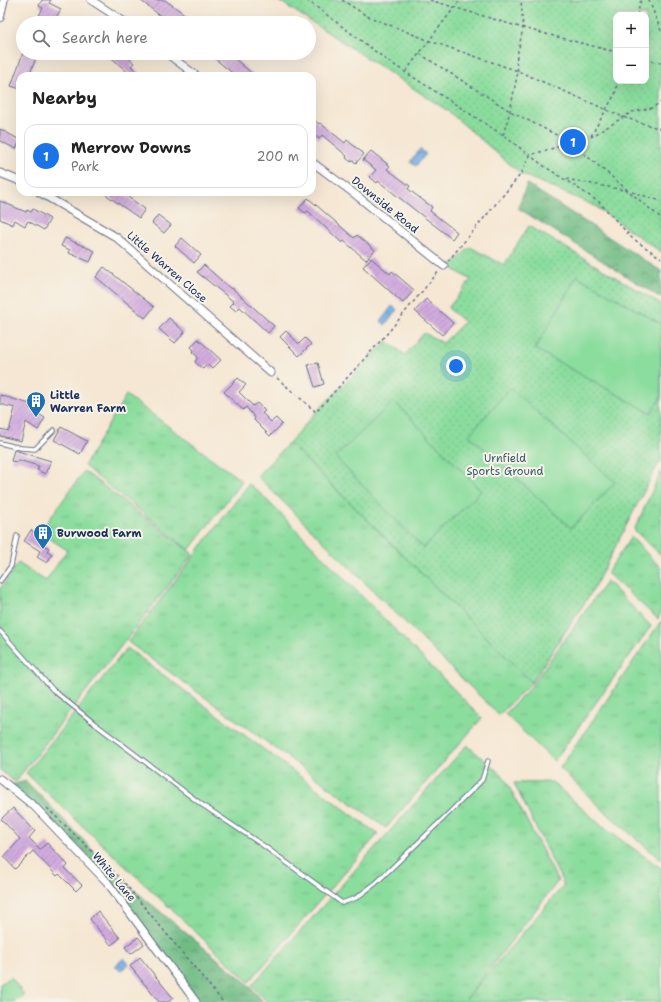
<!DOCTYPE html>
<meta charset="utf-8">
<style>
:root{--surface:#fff;--page:#f6f6f6;--text:#222;--muted:#767676;--line:#e0e0e0;--accent:#1a73e8}
body{margin:0;font-family:"Shantell Sans",sans-serif;background:var(--page);color:var(--text)}
.controls{position:absolute;right:12px;top:12px;display:grid;overflow:hidden;border-radius:8px;box-shadow:0 4px 16px #0002}
.controls button{width:36px;height:36px;display:grid;place-items:center;padding:0;border:0;border-bottom:1px solid var(--line);background:var(--surface);color:var(--text);font:20px sans-serif}
.you{position:absolute;left:456px;top:366px;width:14px;height:14px;margin:-10px;border:3px solid #fff;border-radius:50%;background:#1a73e8;box-shadow:0 0 0 6px #1a73e833}
.badge{display:grid;place-items:center;width:26px;height:26px;border-radius:50%;background:var(--accent);color:#fff;font-size:13px;font-weight:700}
.pin{position:absolute;translate:-50% -50%;border:2px solid #fff;box-shadow:0 1px 4px #0006}
.list{margin:0;padding:0;list-style:none}
h2{display:flex;justify-content:space-between;align-items:center;height:52px;margin:0;padding:0 16px;font-size:17px}
h2 small{font-size:13px;font-weight:400;color:var(--muted)}
.list li{display:grid;grid-template-columns:26px 1fr auto;gap:12px;align-items:center;box-sizing:border-box;height:64px;margin:0 8px 8px;padding:0 8px;border:1px solid var(--line);border-radius:12px}
.list b{display:block;font-size:15px;white-space:nowrap}
.list p{margin:0;font-size:13px;white-space:nowrap;color:var(--muted)}
.list em{font-size:13px;font-style:normal;color:var(--muted)}
.icon{flex:none;width:22px;height:22px;fill:none;stroke:currentColor;stroke-width:2;stroke-linecap:round;stroke-linejoin:round}
.map{position:relative;flex:none;width:661px;height:1002px;overflow:hidden}
.search{position:absolute;background:var(--surface);box-shadow:0 4px 16px #0002;left:16px;top:16px;width:300px;height:44px;display:flex;align-items:center;gap:10px;box-sizing:border-box;padding:0 14px;border-radius:22px;color:var(--muted);font-size:15px}
.panel{position:absolute;background:var(--surface);box-shadow:0 4px 16px #0002;left:16px;top:72px;width:300px;height:124px;border-radius:12px}
.map>svg:first-child{display:block}
.grass{fill:url(#grass-tufts);stroke:#53867e}
.forest{fill:url(#forest-crowns);stroke:#467672}
.park{fill:url(#park-dots);stroke:#53867e;fill-rule:evenodd}
.garden{fill:#8bdd9e;stroke:#53867e}
.water{fill:url(#water-waves);stroke:#486ea1}
.building{fill:url(#building-hatch)}
.lines{fill:none;stroke-linecap:round;stroke-linejoin:round}
.lane-casing{stroke:#676f87;stroke-width:5.5}
.street-casing{stroke:#676f87;stroke-width:9}
.path{stroke:#676f87;stroke-width:1.5;stroke-dasharray:3 3;stroke-linecap:butt}
.lane{stroke:#fff;stroke-width:3.5}
.street{stroke:#fff;stroke-width:7}
.labels{text-anchor:middle;dominant-baseline:central;stroke-width:4;stroke-linejoin:round;paint-order:stroke}
.street-label{font-size:11px;fill:#1b2f5e;stroke:#f7f3e8}
.poi-label{font-size:11px;font-weight:bold;fill:#1b2f5e;stroke:#f7f3e8;text-anchor:start}
.park-label{font-size:11px;fill:#375a6e;stroke:#f7f3e8}
</style>
<div class="map">
<svg width="661" height="1002" viewBox="0 0 661 1002">
<defs>
<pattern id="grass-tufts" width="24" height="20" patternUnits="userSpaceOnUse"><rect width="24" height="20" fill="#8bdd9e"/><path d="M3 7l-1-3M5 7V3M7 7l1-3M15 17l-1-3M17 17v-4M19 17l1-3" fill="none" stroke="#77be8a"/></pattern>
<pattern id="forest-crowns" width="20" height="18" patternUnits="userSpaceOnUse"><rect width="20" height="18" fill="#70bc85"/><path d="M2 6a3 3 0 1 1 6 0M12 15a3 3 0 1 1 6 0" fill="none" stroke="#5b9970"/></pattern>
<pattern id="park-dots" width="8" height="8" patternUnits="userSpaceOnUse"><rect width="8" height="8" fill="#8bdd9e"/><path d="M2 2h.1M6 6h.1" fill="none" stroke="#77be8a" stroke-width="1.8" stroke-linecap="round"/></pattern>
<pattern id="water-waves" width="16" height="10" patternUnits="userSpaceOnUse"><rect width="16" height="10" fill="#74aee4"/><path d="M0 5q4-4 8 0t8 0" fill="none" stroke="#5e8ebc"/></pattern>
<pattern id="building-hatch" width="6" height="6" patternUnits="userSpaceOnUse"><rect width="6" height="6" fill="#d2acdf"/><path d="M-1 1l2-2M0 6l6-6M5 7l2-2" fill="none" stroke="#aa8cb8"/></pattern>
</defs>
<rect width="100%" height="100%" fill="#f7f3e8"/>
<filter id="ink" filterUnits="userSpaceOnUse"><feTurbulence type="fractalNoise" baseFrequency=".025" numOctaves="2"/><feDisplacementMap in="SourceGraphic" scale="8" xChannelSelector="R" yChannelSelector="G"/><feConvolveMatrix kernelMatrix="1 2 1 2 8 2 1 2 1" color-interpolation-filters="sRGB"/></filter>
<filter id="wash" filterUnits="userSpaceOnUse"><feTurbulence type="fractalNoise" baseFrequency=".012" numOctaves="4" result="noise"/><feDisplacementMap in="SourceGraphic" scale="16" xChannelSelector="R" yChannelSelector="G"/><feGaussianBlur stdDeviation="0.9" result="paint"/><feColorMatrix in="noise" values="0 0 0 0 0 0 0 0 0 0 0 0 0 0 0 0 0 1.4 0 .05"/><feComposite in="paint" operator="in"/></filter>
<g filter="url(#wash)">
<rect width="100%" height="100%" fill="#f5e7d3"/>
<!-- grass -->
<g class="grass">
<path d="M126,395l116,86 -53,69 -105,-84z"/>
<path d="M289,443l243,239 -33,33 -242,-239z"/>
<path d="M84,471l109,83 -178,228 -15,-12v-181l18,-26 28,18 21,-31 -27,-18z"/>
<path d="M661,472v83l-27,-25z"/>
<path d="M249,484l11,9 222,225 -96,110 -258,-186z"/>
<path d="M631,537l30,31v44l-3,7 -51,-46z"/>
<path d="M607,581l44,45 -97,135 -49,-47 24,-25z"/>
<path d="M661,621v239l-59,-51 -42,-41z"/>
<path d="M127,648l251,186 -129,148 -223,-209z"/>
<path d="M467,745l37,32 54,104 -92,118 98,-114 -50,-102 38,-1 51,45 58,41v134h-394l-15,-17z"/>
</g>
<!-- forest -->
<g class="forest">
<path d="M527,184l134,87v27l-143,-90z"/>
<path d="M26,781l96,99 126,104 15,18h-63l-90,-122 -99,-95z"/>
</g>
<!-- park -->
<g class="park">
<path d="M278,0h383v252l-66,-46 -74,-32 -73,-63zM616,15h30v66h-30z"/>
<path d="M529,226l132,78v158l-4,4 -64,124 -61,92 -243,-239 27,-31 71,-71 18,14 19,-22 19,10 21,-21 -16,-14 23,-28 -21,-13 20,-20 34,18z"/>
</g>
<!-- garden -->
<g class="garden">
<path d="M577,276l84,48v73l-10,16 -116,-64z"/>
<path d="M510,388l105,94 -44,46 -102,-93z"/>
<path d="M394,401l87,90 -58,57 -88,-91z"/>
<path d="M11,977l13,18 -10,7h-14v-18z"/>
</g>
<!-- water -->
<g class="water">
<path d="M420,149l6,5 -10,12 -6,-4z"/>
<path d="M392,306l5,4 -12,15 -4,-4z"/>
<path d="M124,958l5,6 -9,7 -5,-5z"/>
</g>
<g id="blocks">
<!-- building -->
<g class="building">
<path d="M42,0h9l-2,3 12,6 -8,14h-18l8,-15 -4,-2z"/>
<path d="M140,0h25l32,23h-31l-6,-4 2,-2z"/>
<path d="M23,53h15l-9,23h-9v13l-9,-3z"/>
<path d="M106,53h17l11,10 -3,3 11,10h-10z"/>
<path d="M208,53h20l27,23h-19z"/>
<path d="M312,118l7,6 1,-1 25,20 2,-3 17,14 -8,9 -4,-3 -1,2 -5,-4 1,-2 -25,-21 -3,4 -7,-6z"/>
<path d="M0,129l20,11 -4,9 -16,-8z"/>
<path d="M371,151l19,15 -3,3 23,17 -2,3 24,18 -2,4 27,21 -5,7 -74,-58 -1,2 -7,-6 6,-7 -13,-10z"/>
<path d="M102,192h19l24,17 -6,9z"/>
<path d="M308,198l46,40 3,-3 18,15 -9,10 -22,-19 -2,2 -34,-32 -3,2 -6,-5z"/>
<path d="M0,201l26,11 1,-2 4,2 2,-3 17,10 -6,11 -16,-9 -3,5 -10,-6 -2,5 -13,-6z"/>
<path d="M158,215l13,10 -7,8 -12,-10z"/>
<path d="M65,238l30,13 -5,11 -21,-9 1,-3 -9,-4z"/>
<path d="M182,238l19,17 -7,8 -19,-17z"/>
<path d="M371,258l19,16 2,-3 22,19 -11,13 -40,-36z"/>
<path d="M204,265l27,24 1,-1 42,38 -6,7 -28,-26 -4,4 -6,-5 4,-4 -37,-30z"/>
<path d="M104,267l50,40 -9,11 -49,-41z"/>
<path d="M426,299l27,24 -11,12 -27,-24z"/>
<path d="M169,318l16,14 -10,11 -16,-14z"/>
<path d="M286,331l13,13 6,-6 6,6 -12,12 -19,-19z"/>
<path d="M198,339l23,21 -9,9 -5,-5 -4,5 -8,-7 3,-5 -6,-5 2,-2 -3,-3z"/>
<path d="M318,363l6,21 -9,3 -7,-22z"/>
<path d="M238,378l8,7 -7,7 14,14 4,-3 8,8 -3,2 9,9 5,-4 6,6 -12,12 -16,-16 1,-2 -9,-11 -3,3 -19,-18z"/>
<path d="M0,395l30,9 -1,4 16,10 -7,12 -12,-8 -5,19 -21,-5v-7l9,2 6,-23 -15,-4z"/>
<path d="M61,427l26,14 -7,13 -26,-14z"/>
<path d="M14,450l37,11 -6,13 -8,-4 2,-4 -21,-6 -1,2 -6,-1z"/>
<path d="M31,530l15,9 -3,6 6,3 -2,3 5,3 -5,9 -10,-6 3,-6 -16,-10z"/>
<path d="M13,808l22,23 -6,7 11,11 7,-6 21,22 -3,4 17,16 -6,6 -17,-17 -2,2 -24,-25 -18,18 -11,-12 16,-18 -19,-20z"/>
<path d="M98,911l22,27 -9,7 -21,-26z"/>
<path d="M138,937l6,7 -13,10 -6,-7z"/>
<path d="M140,957l33,41 -5,4h-9l-29,-36z"/>
</g>
</g>
</g>
<g filter="url(#ink)">
<use href="#blocks" fill-opacity="0" stroke="#676f87" stroke-width="1"/>
<g class="lines">
<!-- lane casing -->
<g class="lane-casing">
<g id="lane">
<path d="M0,443l21,5 14,1 19,-19"/>
<path d="M0,581l11,-15 6,-30"/>
<path d="M0,631l53,59 42,34 106,80 63,42 78,57 14,-5 20,-15 73,-70 33,-33 6,-19"/>
</g>
</g>
<!-- street casing -->
<g class="street-casing">
<g id="street">
<path d="M91,0l35,23"/>
<path d="M0,18l4,-18"/>
<path d="M166,53l31,23"/>
<path d="M312,162l44,33 88,71"/>
<path d="M0,173l20,8"/>
<path d="M39,192l77,45 155,136"/>
<path d="M0,779l34,27 73,76 89,120"/>
</g>
</g>
<!-- path -->
<g class="path">
<path d="M307,0l81,61 115,74 41,31 55,36 33,36 29,20"/>
<path d="M342,0l25,16 63,25 88,30 105,46 38,12"/>
<path d="M430,0l93,28 93,24"/>
<path d="M649,0l12,31"/>
<path d="M637,15l4,-15"/>
<path d="M420,54l90,57 60,31 91,76"/>
<path d="M646,60l15,3"/>
<path d="M406,71l54,-71"/>
<path d="M503,135l7,-24 8,-40 -2,-10 7,-33 -2,-28"/>
<path d="M591,136l24,-42 3,-13"/>
<path d="M566,179l63,12"/>
<path d="M632,192l29,9"/>
<path d="M448,261l73,-87 9,-19 61,-18 41,-25 20,-4 9,-6"/>
<path d="M277,378l39,34 70,-77 53,-64"/>
<path d="M47,808l75,72 101,122"/>
</g>
<!-- lane -->
<use href="#lane" class="lane"/>
<!-- street -->
<use href="#street" class="street"/>
</g>
</g>
<!-- icons -->
<defs>
<g id="building-pin" transform="scale(1)"><path d="M0 17L-7.5 6A9.5 9.5 0 1 1 7.5 6Z" fill="#1f6fb2" stroke="#f7f3e8"/><path d="M-4-6H4V6H1V3H-1V6H-4ZM-2.5-4.3h1.7v1.8h-1.7ZM.8-4.3h1.7v1.8H.8ZM-2.5-1h1.7V.8h-1.7ZM.8-1h1.7V.8H.8Z" fill="#fff"/></g>
</defs>
<g fill-rule="evenodd">
<use href="#building-pin" x="36" y="401"/>
<use href="#building-pin" x="43" y="533"/>
</g>
<g class="labels">
<!-- street labels -->
<g class="street-label">
<text transform="translate(385 205) rotate(39)">Downside Road</text>
<text transform="translate(167 267) rotate(41)">Little Warren Close</text>
<text transform="translate(114 877) rotate(50)">White Lane</text>
</g>
<!-- poi labels -->
<g class="poi-label">
<text x="50" y="395">Little<tspan x="50" dy="13">Warren Farm</tspan></text>
<text x="57" y="533">Burwood Farm</text>
</g>
<!-- park labels -->
<g class="park-label">
<text x="505" y="458">Urnfield<tspan x="505" dy="13">Sports Ground</tspan></text>
</g>
</g>
</svg>
<div class="controls">
<button>+</button>
<button>−</button>
</div>
<div class="you"></div>
<div class="pin badge" style="left:573px;top:142px">1</div>
<div class="search"><svg class="icon" aria-label="search" viewBox="0 0 24 24"><circle cx="10" cy="10" r="6"/><path d="M15 15l6 6"/></svg>Search here</div>
<section class="panel">
<h2>Nearby<small></small></h2>
<ul class="list">
<li><span class="badge">1</span><div><b>Merrow Downs</b><p>Park</p></div><em>200 m</em></li>
</ul>
</section>
</div>
